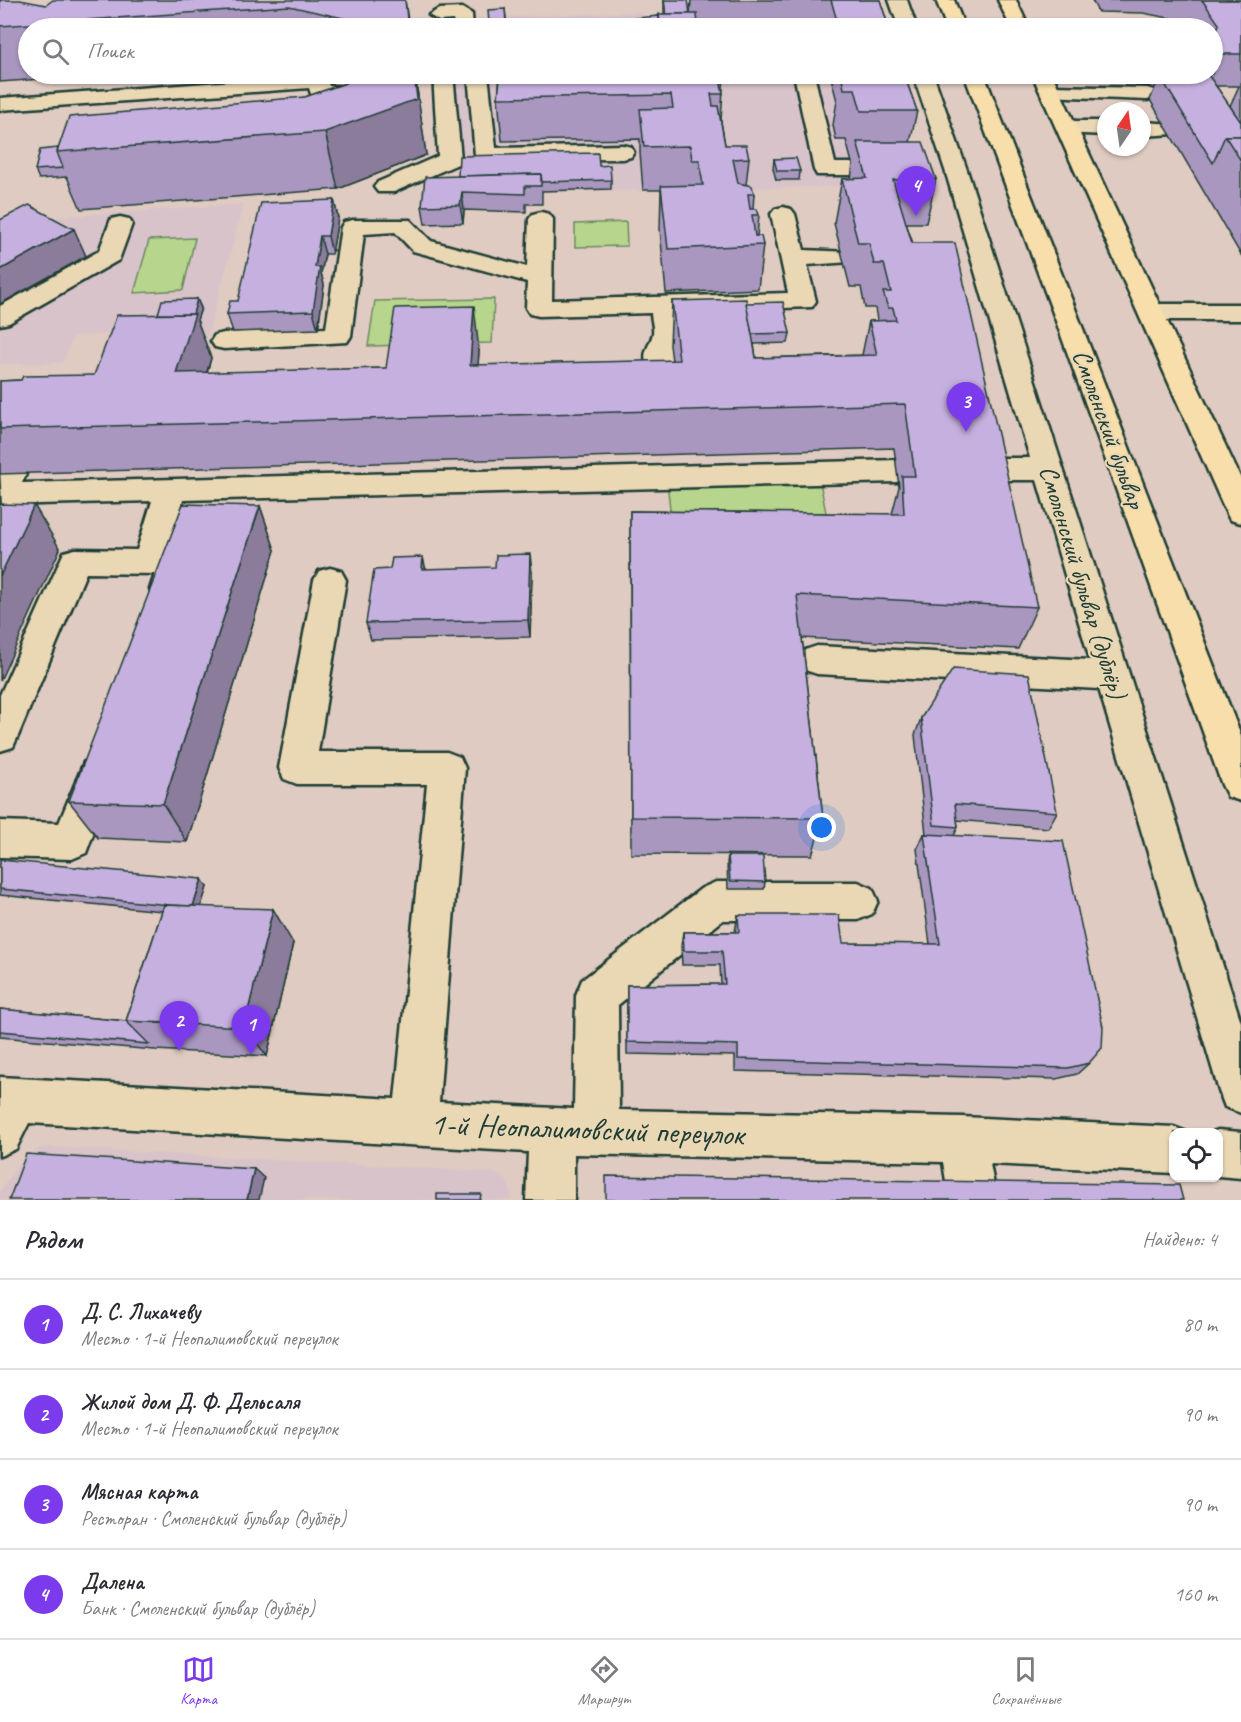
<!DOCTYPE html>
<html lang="ru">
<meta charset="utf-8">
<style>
:root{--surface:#fff;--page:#f2f2f3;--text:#2b2b33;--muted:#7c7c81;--line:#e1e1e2;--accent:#7c3aed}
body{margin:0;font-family:Caveat,sans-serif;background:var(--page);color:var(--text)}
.controls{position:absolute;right:18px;bottom:18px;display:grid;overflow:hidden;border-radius:12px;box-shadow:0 2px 4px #0004}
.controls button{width:54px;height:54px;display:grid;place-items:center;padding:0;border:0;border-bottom:2px solid var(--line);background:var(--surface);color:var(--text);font:30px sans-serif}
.compass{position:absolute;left:1097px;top:102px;width:54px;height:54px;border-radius:50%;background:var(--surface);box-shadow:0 2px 4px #0004;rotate:13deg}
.you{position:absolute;left:822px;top:828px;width:21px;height:21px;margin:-15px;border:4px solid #fff;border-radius:50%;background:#1a73e8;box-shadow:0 0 0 9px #1a73e833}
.badge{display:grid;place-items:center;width:39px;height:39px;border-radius:50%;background:var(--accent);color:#fff;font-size:20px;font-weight:700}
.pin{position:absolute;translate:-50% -50px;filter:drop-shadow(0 2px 3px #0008)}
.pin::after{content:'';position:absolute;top:32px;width:21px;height:18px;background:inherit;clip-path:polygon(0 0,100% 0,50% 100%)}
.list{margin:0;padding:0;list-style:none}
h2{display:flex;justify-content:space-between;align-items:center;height:78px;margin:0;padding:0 24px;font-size:26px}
h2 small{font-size:20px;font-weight:400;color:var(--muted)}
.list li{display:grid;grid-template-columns:39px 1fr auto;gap:18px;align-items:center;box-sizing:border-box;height:90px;padding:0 24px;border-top:2px solid var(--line)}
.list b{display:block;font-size:22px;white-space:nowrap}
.list p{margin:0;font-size:20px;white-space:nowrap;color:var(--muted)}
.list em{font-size:20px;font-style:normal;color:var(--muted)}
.icon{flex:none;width:33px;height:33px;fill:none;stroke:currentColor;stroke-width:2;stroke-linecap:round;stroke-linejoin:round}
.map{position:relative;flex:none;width:1241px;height:1200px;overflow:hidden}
.search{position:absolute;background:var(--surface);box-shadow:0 2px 4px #0004;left:18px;right:18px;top:18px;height:66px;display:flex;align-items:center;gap:15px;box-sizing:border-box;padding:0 21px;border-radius:33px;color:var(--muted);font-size:22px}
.sheet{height:438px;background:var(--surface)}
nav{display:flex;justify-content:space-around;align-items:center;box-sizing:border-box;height:84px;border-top:2px solid var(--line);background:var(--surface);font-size:16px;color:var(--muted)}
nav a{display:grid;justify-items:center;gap:3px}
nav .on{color:var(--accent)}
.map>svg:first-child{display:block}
.built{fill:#d8c3ca}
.green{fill:#b7d58d;stroke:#6b8960;stroke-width:1.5}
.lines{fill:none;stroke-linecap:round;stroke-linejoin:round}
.minor-casing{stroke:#1f3d34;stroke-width:5}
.major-casing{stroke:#1f3d34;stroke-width:5}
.minor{fill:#ead7b4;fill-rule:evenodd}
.major{fill:#f8deab;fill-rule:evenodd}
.wall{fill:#aa97c0;stroke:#1f3d34;stroke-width:1.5;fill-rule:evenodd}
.shaded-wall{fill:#8b7b9c;stroke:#1f3d34;stroke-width:1.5}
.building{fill:#c6b0df;stroke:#1f3d34;stroke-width:1.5}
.labels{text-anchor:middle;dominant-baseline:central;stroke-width:4.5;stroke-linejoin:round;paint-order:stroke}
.street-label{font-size:26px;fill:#1f3d34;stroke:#ead7b4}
.near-street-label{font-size:32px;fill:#1f3d34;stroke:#ead7b4}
</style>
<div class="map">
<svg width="1241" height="1200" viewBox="0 0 1241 1200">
<rect width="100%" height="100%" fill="#dfcbc1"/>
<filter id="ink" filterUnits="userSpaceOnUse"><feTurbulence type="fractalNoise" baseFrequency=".0167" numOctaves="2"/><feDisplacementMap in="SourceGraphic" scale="12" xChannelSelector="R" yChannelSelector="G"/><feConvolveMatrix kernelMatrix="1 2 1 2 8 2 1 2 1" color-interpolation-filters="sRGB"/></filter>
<g filter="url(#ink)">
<!-- built -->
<g class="built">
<path d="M642,12l2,12 221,4h-380h5l-1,-10z"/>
<path d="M454,74h425l-29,112 -392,8 2,-29z"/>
<path d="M244,204l-43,155 -84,-25 -43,2 -12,27 -62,1v-143z"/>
<path d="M48,1147l441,25 11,3 8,7 4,18h-512v-8l16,-24 23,-20z"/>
</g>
<!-- green -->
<g class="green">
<path d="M626,222l1,24 -52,1v-23z"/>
<path d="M195,238l-12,52 -49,3 15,-53z"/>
<path d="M494,299l-2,44 -124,3 7,-45z"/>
<path d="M819,477l7,36 -155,4 -4,-35z"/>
</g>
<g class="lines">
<!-- minor casing -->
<g class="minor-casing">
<g id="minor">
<path d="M889,0h18l10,28h-18z"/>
<path d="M462,8l10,6 1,14h-18l-2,-8 -14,1 -10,-6 10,-6z"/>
<path d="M433,74h20l8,85 -3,5 -64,28h-16l-4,-5 4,-5 60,-26z"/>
<path d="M468,74h20l8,74 127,-3 8,2 3,5 -3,5 -8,2 -145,1 -3,-5z"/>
<path d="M794,74h20l21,89h61l8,2 3,5 -3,5h-87l-3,-5z"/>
<path d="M913,74h20l34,96 274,852v91l-16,-6 -6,-16 -120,-402 -282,-15 -12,-4 -5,-10 5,-10 12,-4 273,14 -53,-180h-55l-11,-4 -4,-7 4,-7 11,-4h48l-85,-288z"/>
<path d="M319,75l7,2 3,9 36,1 3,4 -3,4c-15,4 -38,6 -53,2l-3,-9 -309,22v-12z"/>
<path d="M1051,86l96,2 7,2 4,4 -4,4 -7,2 -103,-4 -3,-4 3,-4z"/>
<path d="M1068,121h38v14l-46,-2 -3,-5 3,-5z"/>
<path d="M1142,122l33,2 3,5 -3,5 -33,2z"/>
<path d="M783,207l8,2 4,5 9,36 47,2 3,5 -3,5 -44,3 9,36 -4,6 -135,5 2,22 -6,13 1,18 -4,6 -10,3 -10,-3c-11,-18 0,-23 3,-38 1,-6 -2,-14 -2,-20l-112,3 -9,-2 -4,-6 1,-26 -114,-31 -18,-19 -31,2 -13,102 -4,6 -123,7 -9,-2 -4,-6 4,-6 9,-2 102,-5 15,-101 3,-5 9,-2h57l21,21 96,26 2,-48 4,-5 8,-2 8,2 4,5 -1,81 236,-7 -17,-79 4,-5z"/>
<path d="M120,217l9,2 3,5 -13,36 -110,63 -9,2v-19l99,-55 12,-32z"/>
<path d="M1151,304h90v16h-90l-9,-2 -4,-6 4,-6z"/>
<path d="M898,460l11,4 4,7 -4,7 -11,4 -715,18 -14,50 18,3 5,9 -14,36 -12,4 -12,-4 -4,-9 5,-15 -69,-1 -68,163 -5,11 -13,4v-56l64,-143 11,-3 62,1 15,-49 -150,4 -2,-38 11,-4 11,4 4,7 -4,9z"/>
<path d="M330,568l11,3 5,9 -28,172h129l13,5 5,11 -26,334 135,7 2,-114 6,-15 120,-92 14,-6h142l14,6 6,13 -6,13 -14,6h-135l-105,85 1,105 343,7 212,10 13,5h-13v41l-184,-9 7,36h-48l-6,-38 -369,-8v46h-48l2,-48 -499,-29 -13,26 -16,7v-79l395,22 32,-315h-130l-13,-5 -5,-11 35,-188 5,-9z"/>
<path d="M97,757l13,5 6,11 -30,80 -14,6 -72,-2v-36l59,2 25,-61z"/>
<path d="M1218,1130l23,2v46l-23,-2v-44h-6z"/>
</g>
</g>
<!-- major casing -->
<g class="major-casing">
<g id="major">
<path d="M936,0h18l11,28h-18z"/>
<path d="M998,0h18l13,28h-18z"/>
<path d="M964,74h20l257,662v65l-13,-4 -6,-12 -166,-464z"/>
<path d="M1032,74h20l189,405v44l-11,-3 -4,-8z"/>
</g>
</g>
<!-- minor -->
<use href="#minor" class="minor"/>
<!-- major -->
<use href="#major" class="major"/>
</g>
<!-- wall -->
<g class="wall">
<path d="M0,0l46,5 359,-5 4,28h-381v46h85l-113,8z"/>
<path d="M664,0l26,14 1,-14h189l9,28h-399l-1,-5 16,-14 2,18 118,-2 39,-11z"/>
<path d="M1092,0h149v255l-91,-155 6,-15h-14l-7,-11h77v-46h-23l-3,-3 -12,-6 -31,-6 -45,-1zM1216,86h23l-9,20 5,8z"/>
<path d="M346,74h69l11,81 -88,34 -257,20 -14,-32 -28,2 -4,-9 23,-22 247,-51 41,-14z"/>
<path d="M500,74h224l-3,47 4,24 24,13 -3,27 8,9 -1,15 6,6 -2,21 6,9 -5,44 -92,4 -6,-63 1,-40h-18l-3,-38v-13l-138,2 -4,-43z"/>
<path d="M830,74h74l13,37 -7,31 26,37 -10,44h-20l131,384 -19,42 -216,-11 21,180 -11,37 -181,-1 -1,-343 262,3 7,-27 -5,-39 -894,26v-93l21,-1 73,-5 64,-61 39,-15 4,9 -4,12 14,38 -4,15 179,-5 93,-17 -1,14 194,-4 -2,-16 2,-44 74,2 44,30 -2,10 -34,1 2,14 106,-3 7,-34h8v-1l-2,-12h-10l-4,-21h-11l-16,-64 8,-44h9l2,-16h-1l-6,-23h-10l-3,-15 4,-24z"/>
<path d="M774,159l26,12 -1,9h-23l-3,-12z"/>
<path d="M599,166l12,14v9l-69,2v13h-16v8l-62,-2 -1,13 -38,1 -3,-18 36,-30z"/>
<path d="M334,200l4,18 -6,36h-7l-4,19 3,12 -6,44 -85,3 -6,-18 11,-13z"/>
<path d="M260,506l15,44 -88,292 -89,-4 -29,-37z"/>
<path d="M426,569l106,3 -2,65 -159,3 -5,-17z"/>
<path d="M921,718l136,94 -9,16 -91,-8 1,7 -4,9 135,227 -12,11 -21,5 -321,-8v-15l-108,-2v-69l94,-1 -1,-19h-38l-1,-19 2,-14h52l3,-17 105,28 87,1 -13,-95 7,-15h2l-11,-99z"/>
<path d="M728,856l37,26 -1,7h-36l-1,-26z"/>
<path d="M0,860l207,27 -6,19 92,37 -26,113 -112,-6 -155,-13v-28l126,12 36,-110 -162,-16z"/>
</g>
<!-- shaded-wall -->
<g class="shaded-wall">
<path d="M414,74h1l11,81 -88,34 -13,-57z"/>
<path d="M462,192l2,18 -1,13 -3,-18z"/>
<path d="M334,200l4,18 -6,36 -4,-18z"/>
<path d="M74,229l12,27 -86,48v-34z"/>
<path d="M320,236l5,18 -4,19 3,12 -6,44 -5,-18 2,-44z"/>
<path d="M197,299l4,9 -4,12 14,38 -18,60 -17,-45z"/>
<path d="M474,306l5,45 -4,59 -5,-45z"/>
<path d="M34,505l26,44 -60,132v-105z"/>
<path d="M260,506l15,44 -88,292 -24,-38z"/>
<path d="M530,554l2,18 -2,65 -2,-17z"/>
<path d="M423,557l4,18 -5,-6z"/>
<path d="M202,879l5,8 -43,136h-8z"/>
<path d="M273,909l20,34 -26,113 -23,-29z"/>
<path d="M254,1169l10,9 -5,22h-12z"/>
</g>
<!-- building -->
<g class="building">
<path d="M0,0h20l26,5 7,-5h352l3,28h-60v-9l-59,-13 -289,20z"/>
<path d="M664,0h24l2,14h-24z"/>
<path d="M831,0h49l9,28h-50z"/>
<path d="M1202,0h39v54h-29v-20l5,-4 2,-6z"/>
<path d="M505,9l1,14h-17l-1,-13z"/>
<path d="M659,14h38l1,11h12l1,3h-212v-1l161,-2z"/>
<path d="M659,16v9h-34v-6z"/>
<path d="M346,74h68l3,25 -92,33 -268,20 12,-35 236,-20 41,-14z"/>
<path d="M621,74h98l4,20h-12l2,12h5l7,39h21l3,13 -16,1 5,24 14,3 2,8h-6l2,15h7l2,6h-7l3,21h6l2,9 -95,4 -7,-63 42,-1 -4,-25h-7l-2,-14 -46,1 -4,-38 33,-1 -2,-13 -173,3 2,-20 121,-2z"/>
<path d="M841,74h63l13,37h-56l-6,-22h-11z"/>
<path d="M1160,76h49l32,46v14h-16l-12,27z"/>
<path d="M1225,136h16v25z"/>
<path d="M857,142h66l13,37 -43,1 19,63h43l82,364 -240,-12 26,223 -192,-1 -1,-306 274,3 -2,-38h13l-10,-72 -905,25v-48l21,-1 2,-4 71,-1 23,-60 78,-1 -19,59 210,-5 9,-60 79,-2 -4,59 209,-5 -7,-59 74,-2 10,59 121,-3 -8,-34 27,-1 -3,-12h-5l-5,-16h8l-7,-28h-10l-5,-21h-11l-16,-64 25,-1z"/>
<path d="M58,148l-1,4 6,16 -28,2 5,-20z"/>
<path d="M598,153l1,13 11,-1 1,15 -69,2 -1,-8 -83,2 1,-20z"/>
<path d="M796,158l4,13h-23l-3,-12z"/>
<path d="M541,174v12h-16v8l-63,-2 -2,13 -38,1 3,-29z"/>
<path d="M334,200l-6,36h-8l-5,31h5l-7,44 -86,3 3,-13h8l23,-98z"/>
<path d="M29,205l45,24 -74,41v-50z"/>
<path d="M197,299l-4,15h-35l4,-14z"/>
<path d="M783,302l7,31 -38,1 -6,-31z"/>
<path d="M0,504l34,1 -34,71z"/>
<path d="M183,504l77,2 -97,298 -94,-3z"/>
<path d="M530,554l-2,66 -162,3 8,-53 16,-1 2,-11 31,-1 -1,12 73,-2 1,-12z"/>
<path d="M953,669l76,5 28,138 -102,-8 3,23 -24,-2 -13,-107z"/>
<path d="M924,834l139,7 40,186 -1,21 -13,15 -21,5 -330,-9v-14l-111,-3v-57l98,-1 -3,-33h-38l-1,-19h56l-1,-17h101l4,28 97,1z"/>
<path d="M728,856h35l2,26 -35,-1z"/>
<path d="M0,860l202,19 -9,27 -23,-1 -170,-16z"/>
<path d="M164,905l109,4 -29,118 -118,-6z"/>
<path d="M0,1009l126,12 23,23 -149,-13z"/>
<path d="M26,1154l228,15 -7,31h-238z"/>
<path d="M606,1176l573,9 4,15h-577z"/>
<path d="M437,1194h44l-1,6h-43z"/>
</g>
</g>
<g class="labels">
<!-- street labels -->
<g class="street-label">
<text transform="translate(1109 429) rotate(70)">Смоленский бульвар</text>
<text transform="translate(1083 582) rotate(73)">Смоленский бульвар (дублёр)</text>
</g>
<!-- near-street labels -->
<g class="near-street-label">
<text transform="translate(587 1129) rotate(2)">1-й Неопалимовский переулок</text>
</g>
</g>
</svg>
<div class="controls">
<button><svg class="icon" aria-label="locate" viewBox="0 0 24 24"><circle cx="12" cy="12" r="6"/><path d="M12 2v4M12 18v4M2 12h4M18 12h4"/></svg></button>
</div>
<svg class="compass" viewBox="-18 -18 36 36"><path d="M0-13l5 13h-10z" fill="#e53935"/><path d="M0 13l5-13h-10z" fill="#7c7c81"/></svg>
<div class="you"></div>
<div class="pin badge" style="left:251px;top:1055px">1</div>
<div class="pin badge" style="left:179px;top:1051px">2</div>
<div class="pin badge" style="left:966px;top:432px">3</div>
<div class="pin badge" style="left:916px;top:216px">4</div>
<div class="search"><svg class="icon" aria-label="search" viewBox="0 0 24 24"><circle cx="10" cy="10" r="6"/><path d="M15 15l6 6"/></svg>Поиск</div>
</div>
<section class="sheet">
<h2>Рядом<small>Найдено: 4</small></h2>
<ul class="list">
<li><span class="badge">1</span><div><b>Д. С. Лихачеву</b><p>Место · 1-й Неопалимовский переулок</p></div><em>80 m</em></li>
<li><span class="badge">2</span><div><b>Жилой дом Д. Ф. Дельсаля</b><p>Место · 1-й Неопалимовский переулок</p></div><em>90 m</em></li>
<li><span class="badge">3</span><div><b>Мясная карта</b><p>Ресторан · Смоленский бульвар (дублёр)</p></div><em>90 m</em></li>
<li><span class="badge">4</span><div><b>Далена</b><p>Банк · Смоленский бульвар (дублёр)</p></div><em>160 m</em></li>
</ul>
</section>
<nav>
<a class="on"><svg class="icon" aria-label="map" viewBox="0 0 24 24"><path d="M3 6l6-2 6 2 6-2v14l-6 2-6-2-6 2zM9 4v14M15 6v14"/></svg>Карта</a>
<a><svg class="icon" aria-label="directions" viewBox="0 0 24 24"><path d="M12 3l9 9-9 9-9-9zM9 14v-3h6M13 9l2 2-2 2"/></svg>Маршрут</a>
<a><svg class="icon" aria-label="saved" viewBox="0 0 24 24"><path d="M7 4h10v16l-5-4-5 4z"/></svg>Сохранённые</a>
</nav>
